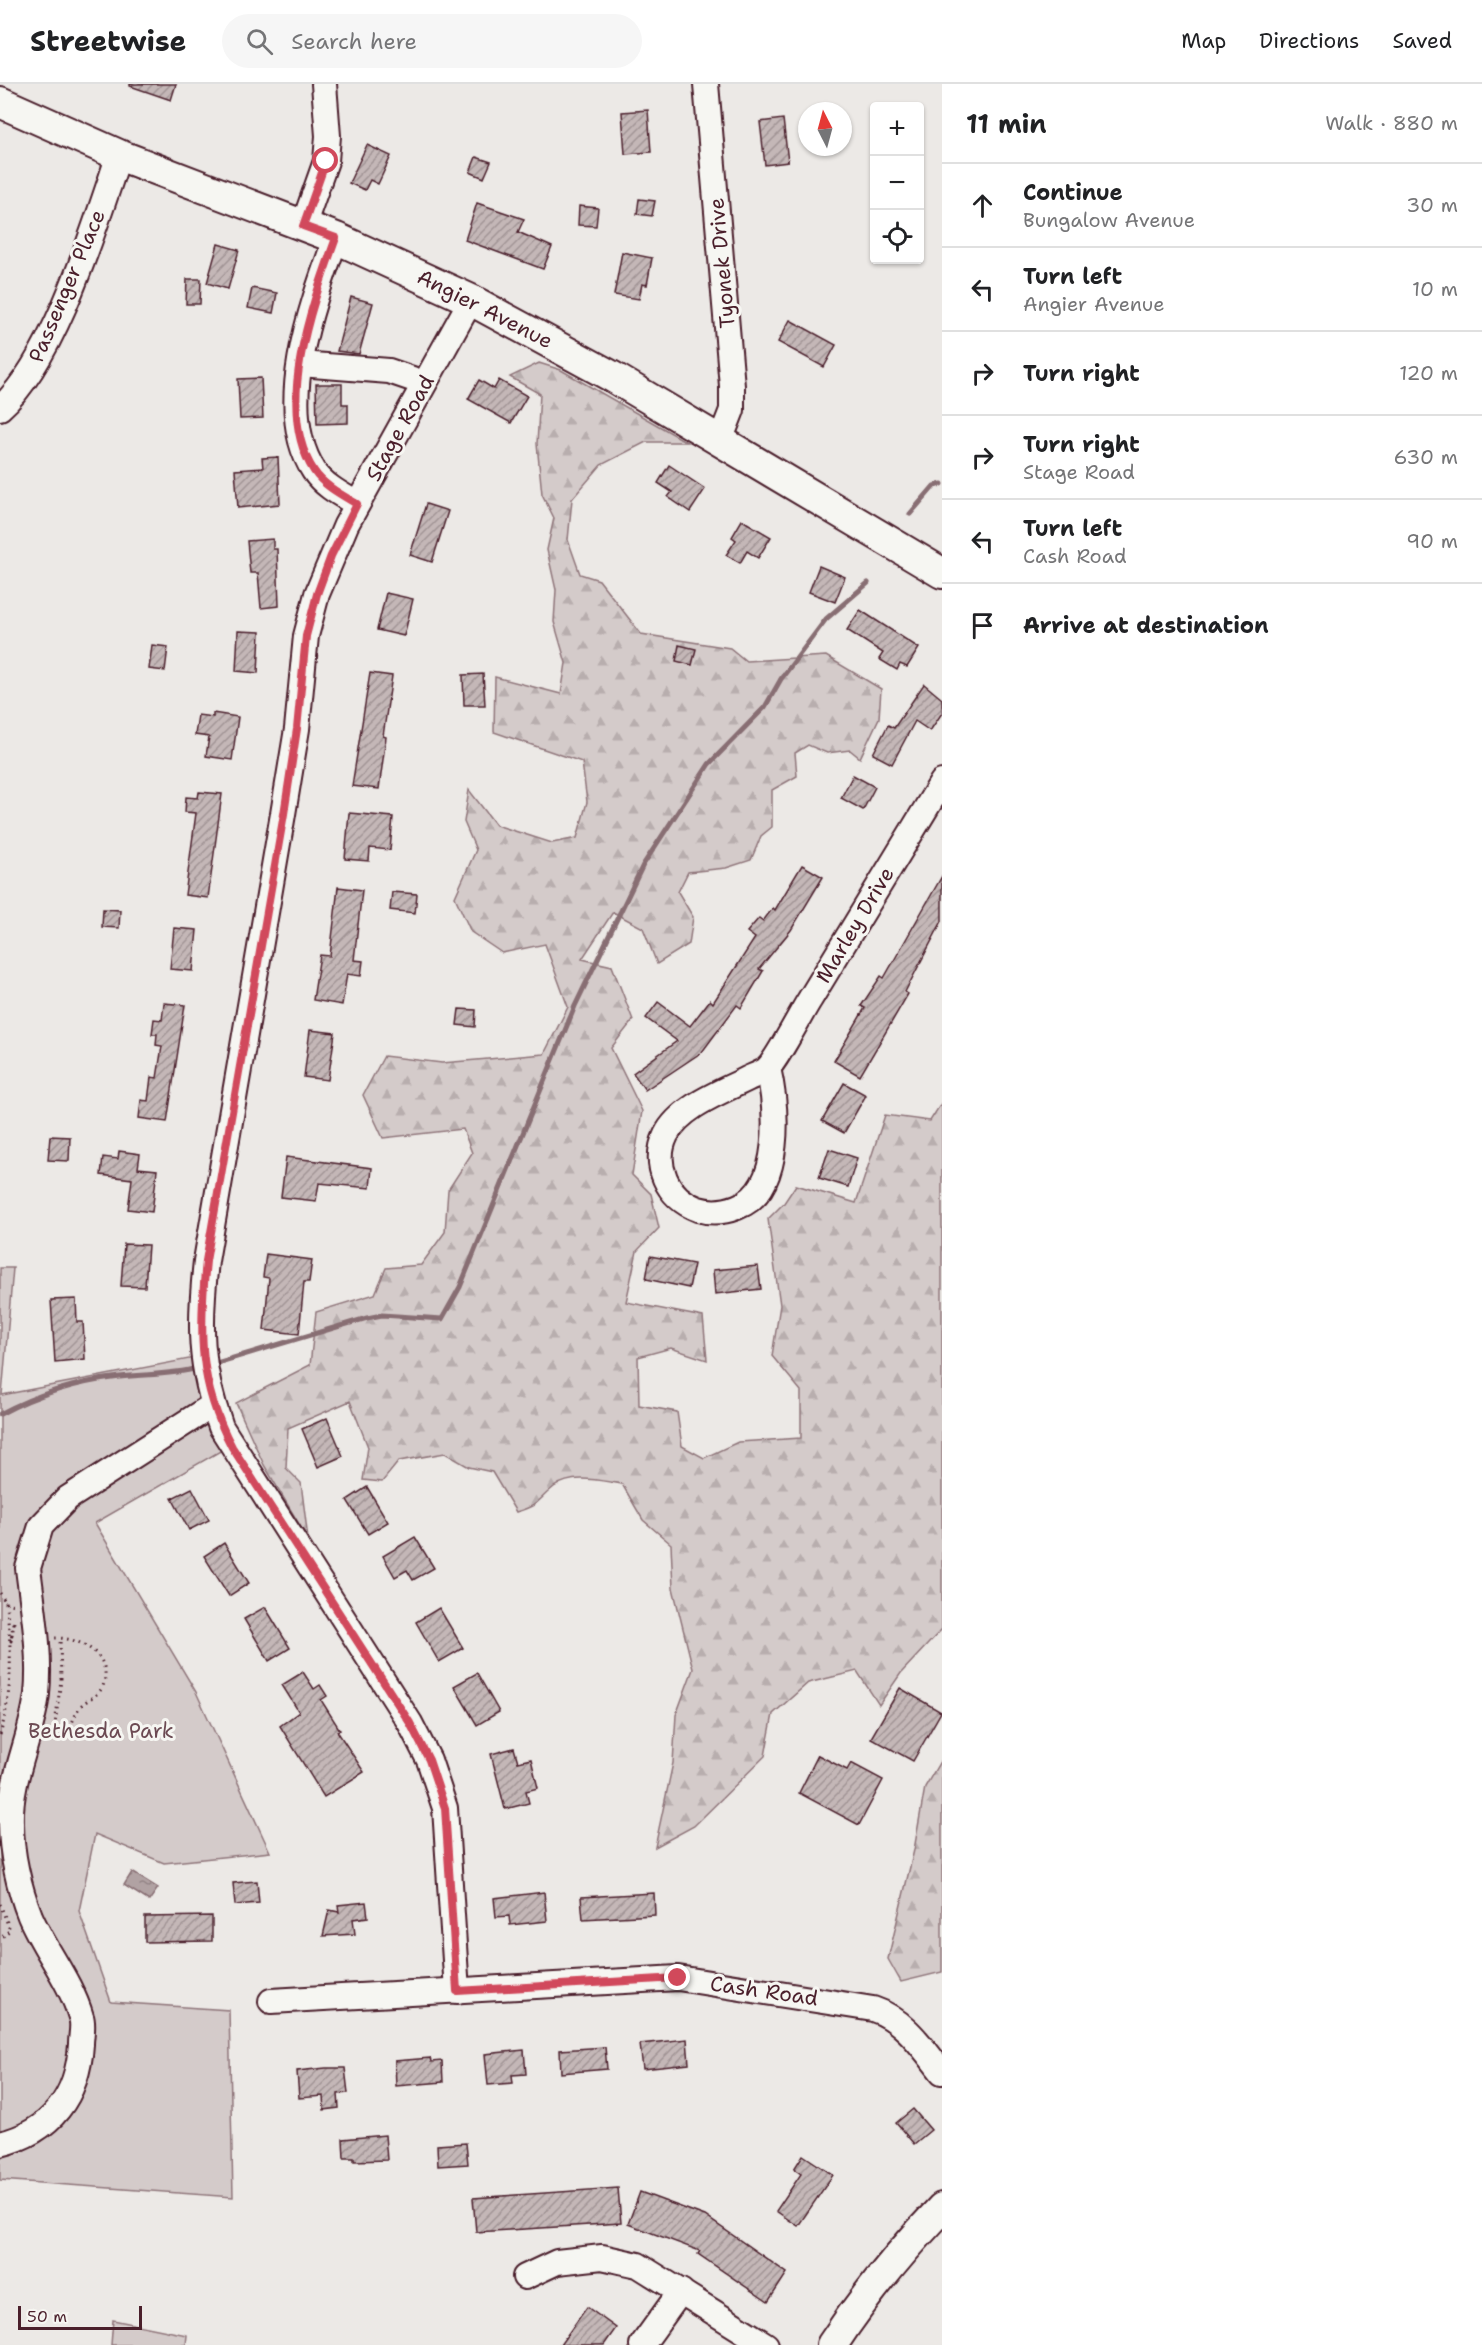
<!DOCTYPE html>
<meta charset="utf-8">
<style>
:root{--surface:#fff;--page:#f6f6f6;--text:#202124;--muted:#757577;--line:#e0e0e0}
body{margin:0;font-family:"Shantell Sans",sans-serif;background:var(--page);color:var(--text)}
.controls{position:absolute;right:18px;top:18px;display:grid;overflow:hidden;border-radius:6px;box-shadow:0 2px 4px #0004}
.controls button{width:54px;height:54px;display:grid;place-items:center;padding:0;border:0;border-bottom:2px solid var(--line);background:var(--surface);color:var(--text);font:30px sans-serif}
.compass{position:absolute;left:798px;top:18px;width:54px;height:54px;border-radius:50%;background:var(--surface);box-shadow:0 2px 4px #0004;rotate:354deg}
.scale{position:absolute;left:18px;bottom:15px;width:124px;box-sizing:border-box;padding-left:6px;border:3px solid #4a1f2b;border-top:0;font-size:16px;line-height:21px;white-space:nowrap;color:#4a1f2b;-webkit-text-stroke:4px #f6f6f2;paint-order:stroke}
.stop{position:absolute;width:18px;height:18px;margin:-14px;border:4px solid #d1495b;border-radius:50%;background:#fff}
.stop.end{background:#d1495b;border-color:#fff;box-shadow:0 2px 6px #0008}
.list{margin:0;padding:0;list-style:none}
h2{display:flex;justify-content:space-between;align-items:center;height:78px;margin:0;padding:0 24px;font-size:26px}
h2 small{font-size:20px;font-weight:400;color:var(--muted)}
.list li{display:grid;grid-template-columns:39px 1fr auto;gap:18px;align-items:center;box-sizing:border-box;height:84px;padding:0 24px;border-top:2px solid var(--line)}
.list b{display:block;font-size:22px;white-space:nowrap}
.list p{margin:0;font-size:20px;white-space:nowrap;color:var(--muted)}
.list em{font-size:20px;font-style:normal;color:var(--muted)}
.icon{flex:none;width:33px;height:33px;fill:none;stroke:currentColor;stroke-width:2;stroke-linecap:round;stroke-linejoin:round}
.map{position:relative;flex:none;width:942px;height:2261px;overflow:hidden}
header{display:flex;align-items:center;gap:36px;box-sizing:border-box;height:84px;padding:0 30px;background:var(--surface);border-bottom:2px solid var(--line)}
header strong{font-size:28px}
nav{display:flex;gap:33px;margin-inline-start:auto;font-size:21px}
.search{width:420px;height:54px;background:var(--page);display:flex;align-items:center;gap:15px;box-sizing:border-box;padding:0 21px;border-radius:33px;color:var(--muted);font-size:22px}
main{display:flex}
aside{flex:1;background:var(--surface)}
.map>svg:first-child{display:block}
.forest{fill:url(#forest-firs);stroke:#8f757a;stroke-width:1.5}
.green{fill:#d4cbca;stroke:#8f757a;stroke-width:1.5}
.water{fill:url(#water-ripples);stroke:#886e73;stroke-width:1.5}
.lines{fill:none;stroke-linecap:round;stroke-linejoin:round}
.stream{stroke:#886e73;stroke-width:5}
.building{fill:url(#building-hatch);stroke:#4a1f2b;stroke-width:1.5}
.minor-casing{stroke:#4a1f2b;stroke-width:28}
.major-casing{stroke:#4a1f2b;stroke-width:34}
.path{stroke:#4a1f2b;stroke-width:3;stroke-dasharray:1.5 4.5;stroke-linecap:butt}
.minor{stroke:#f6f6f2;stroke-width:24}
.major{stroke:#f6f6f2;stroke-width:30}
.route{stroke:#d1495b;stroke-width:8}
.labels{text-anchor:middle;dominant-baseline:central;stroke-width:6;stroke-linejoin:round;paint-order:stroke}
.street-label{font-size:21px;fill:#4a1f2b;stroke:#f6f6f2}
.park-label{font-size:21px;fill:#6c4a53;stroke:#f6f6f2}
</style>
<header>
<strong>Streetwise</strong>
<div class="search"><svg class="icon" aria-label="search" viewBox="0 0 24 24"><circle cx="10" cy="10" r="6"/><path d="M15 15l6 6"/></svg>Search here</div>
<nav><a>Map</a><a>Directions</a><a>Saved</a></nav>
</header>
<main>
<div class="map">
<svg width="942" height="2261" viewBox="0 0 942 2261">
<defs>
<pattern id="forest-firs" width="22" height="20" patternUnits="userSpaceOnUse" patternTransform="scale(1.5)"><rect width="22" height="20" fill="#d4cbca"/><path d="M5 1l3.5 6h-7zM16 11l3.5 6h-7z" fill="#b8aeae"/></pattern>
<pattern id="water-ripples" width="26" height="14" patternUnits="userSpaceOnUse" patternTransform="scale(1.5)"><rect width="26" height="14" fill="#b1a2a3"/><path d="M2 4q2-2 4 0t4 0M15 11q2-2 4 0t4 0" fill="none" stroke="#928385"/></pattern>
<pattern id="building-hatch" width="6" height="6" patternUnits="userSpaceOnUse" patternTransform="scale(1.5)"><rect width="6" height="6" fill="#c4b7b7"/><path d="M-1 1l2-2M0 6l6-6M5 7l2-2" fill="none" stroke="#a19495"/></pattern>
</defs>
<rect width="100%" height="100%" fill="#ece9e6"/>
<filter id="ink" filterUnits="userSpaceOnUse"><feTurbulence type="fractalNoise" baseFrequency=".0167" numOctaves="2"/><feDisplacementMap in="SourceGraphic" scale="12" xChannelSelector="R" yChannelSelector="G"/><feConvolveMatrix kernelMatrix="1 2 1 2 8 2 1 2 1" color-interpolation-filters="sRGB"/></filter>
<g filter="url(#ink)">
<!-- forest -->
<g class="forest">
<path d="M539,279l22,7 126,72h-41l-45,23 -29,34 -4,41 12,34 19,6 42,54 89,14 16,13 80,-5 55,33 -2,29 -19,40 -10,-8 -23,3 -19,-8 -13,8 2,23 -25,14v37l-11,9 -10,24 -25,8 -38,4 -10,20 15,25 -4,27 -32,20 -14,-36 -30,-16 -31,47 30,7 21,54 -22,28 31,63 -10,64 19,19 8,34 -22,23 -11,51 77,15 4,43 -36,-12 -33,9 1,48 38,7 5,34 22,12 34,-16 63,-4v-47l-29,-35 8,-51 -12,-86 16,-16 12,-18 60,18 29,-88 45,6 12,-19v527l-41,44 -22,32 -22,-34 -49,12 -35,31 -8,42 -71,70 -39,21 18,-84 3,-48 17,-46 -20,-81 -2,-44 -28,-24 -21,-36c-21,-3 -49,-11 -68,3 -19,15 -12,17 -38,25l-24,-40 -23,-5 -24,-14 -46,8 -17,21 -19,-2 5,-33 -18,-46 -62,27 -2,40 15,15 7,56 -44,-74 -28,-62 74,-38 6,-53 59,-18 11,-26 35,-3 24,-33 3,-42 24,-37 -9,-24 -80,9 -20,-43 21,-39 58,7 102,-9 24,-47 -23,-63 -43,9 -31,-21 -16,-35 21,-47 -12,-28 5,-32 27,35 56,18 25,-5 10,-36 -5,-40 -88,-30 1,-55 66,17 5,-31 -12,-41 2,-32 -9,-40 7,-32 -12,-24 -5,-50 3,-50 -30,-17z"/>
<path d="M942,1674v214l-41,10 -13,-23 26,-109 11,-63z"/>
</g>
<!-- green -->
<g class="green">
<path d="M0,1184h13l-11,127 192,-37 30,91 -129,74 101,169 74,160 -106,11 -69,-29 -16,77 32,91 118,8 4,187 -233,-17z"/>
<path d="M113,2236l74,15 -1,10h-75z"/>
</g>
<!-- water -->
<path class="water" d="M132,1788l26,16 -9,13 -25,-16z"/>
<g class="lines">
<!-- stream -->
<g class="stream">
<path d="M910,430l24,-28 8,-2"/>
<path d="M210,1281l157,-47 15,-3 60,4 18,-32 115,-281 68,-141 66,-101 56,-57 16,-28 45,-60 42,-36"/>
<path d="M0,1330c37,-20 77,-32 120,-37 27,-3 51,-2 78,-9"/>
</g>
</g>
<!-- building -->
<g class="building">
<path d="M130,0h46l-5,16 -41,-14z"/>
<path d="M648,26l3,42 -26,2 -3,-42z"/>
<path d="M783,35l5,43 -23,3 -5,-43z"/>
<path d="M367,61l24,11 -13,28 -8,-4 -5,10 -16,-7z"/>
<path d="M476,73l15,5 -7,16 -14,-6z"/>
<path d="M639,115l16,2 -3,15 -15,-2z"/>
<path d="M477,119l47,16 -6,13 34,15 -9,22 -78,-29z"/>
<path d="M579,122l19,2 -2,18 -18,-1z"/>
<path d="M218,160l21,6 -11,39 -21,-6z"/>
<path d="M622,168l30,6 -5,27 -5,-1 -3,15 -25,-4z"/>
<path d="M187,195h14l-1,25h-14z"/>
<path d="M252,204l25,5 -4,20 -25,-5z"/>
<path d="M351,213l22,6 -14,51 -22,-3z"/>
<path d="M790,236l46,25 -12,22 -46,-25z"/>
<path d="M261,294l2,40 -23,1 -2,-40z"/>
<path d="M479,296l15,9 5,-9 28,16 -16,27 -43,-24z"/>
<path d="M316,300h26v20h6v19l-31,1z"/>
<path d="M278,373l2,47 -42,4 -3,-38 28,-2 -1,-10z"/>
<path d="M669,381l36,24 -15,23 -22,-15 4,-5 -14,-9z"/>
<path d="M426,420l22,7 -16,51 -22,-7z"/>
<path d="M742,436l29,17 -13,21 -11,-7 -7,12 -14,-8 10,-15 -4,-3z"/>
<path d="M273,455v10h4l2,57 -18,2 -3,-35h-8l-3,-32z"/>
<path d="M819,482l26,11 -10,25 -26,-10z"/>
<path d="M386,509l27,6 -9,37 -27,-6z"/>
<path d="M860,526l59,38 -12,19 -7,-3 -3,6 -18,-11 4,-6 -36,-23z"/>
<path d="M238,547l22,1 -2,41 -22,-2z"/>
<path d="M152,561l16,2 -3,24 -16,-2z"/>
<path d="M679,561l17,4 -4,16 -16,-4z"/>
<path d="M370,589l22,3 -9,60 3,1 -7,52 -27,-3z"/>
<path d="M483,590l2,31h-21l-1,-30z"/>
<path d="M924,600l18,15v14l-12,18 -15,-10 -23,43 -19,-10 15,-29 6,3z"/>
<path d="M213,629l25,4 -6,43 -26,-4 3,-19 -14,-2 3,-20 15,2z"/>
<path d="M853,691l22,12 -12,23 -22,-12z"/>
<path d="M199,708l23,2 -14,104 -23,-3 11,-82 -11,-1 1,-15 12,1z"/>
<path d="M349,729l44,4 -3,33 -20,-2 -1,13 -24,-2z"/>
<path d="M802,781l21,12 -32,53 -32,39 4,2 -22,37 -4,-3 -35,47 -57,38 -12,-17 44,-32 -31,-23 12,-16 32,24 20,-26 3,3 42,-65 -8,-6 12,-14 4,3 10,-13 2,2z"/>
<path d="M942,792v45l-37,71 3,2 -48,82 -26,-15 31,-53 -4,-2 20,-30 3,2z"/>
<path d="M338,803l24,3 -8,70 9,1 -2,15 -14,-2 -5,31 -29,-5 7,-45 10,1z"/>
<path d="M392,808l25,2 -2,19 -25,-3z"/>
<path d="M103,825l17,1 -1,18 -17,-1z"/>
<path d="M174,844l23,2 -4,41 -23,-2z"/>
<path d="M164,919l21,2 -18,117 -28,-4 2,-18 7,1 3,-24 6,1 5,-32 -6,-1 1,-11h-5l2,-15 8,1z"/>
<path d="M459,925l17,1 -1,17 -18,-2z"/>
<path d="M310,946l25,3 -7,47 -24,-3z"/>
<path d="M844,999l22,12 -22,38 -22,-12z"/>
<path d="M50,1052l20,1 -1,24 -21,-1z"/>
<path d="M829,1065l28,9 -9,29 -29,-9z"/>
<path d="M119,1067l21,3 -2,14 19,2 -5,42 -24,-3 4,-30 -31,-4 2,-18 15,2z"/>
<path d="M286,1073l86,11 -2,20 -51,-5 -3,18 -35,-4z"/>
<path d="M124,1160l24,1 -3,42 -24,-1z"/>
<path d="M266,1170l46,6 -3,22h-5l-5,52 -35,-4 5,-52 -6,-1z"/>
<path d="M650,1172l44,8 -5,24 -43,-9z"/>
<path d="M758,1182l3,23 -46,5 -2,-24z"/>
<path d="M76,1215l1,23h6l2,37 -30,3 -4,-62z"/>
<path d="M327,1334l16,38 -25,11 -16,-38z"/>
<path d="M367,1403l21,35 -20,12 -21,-34z"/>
<path d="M192,1404l17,32 -20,10 -17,-32z"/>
<path d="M415,1453l19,31 -21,12 -6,-10 -12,7 -12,-21z"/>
<path d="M224,1459l25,40 -20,13 -25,-40z"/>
<path d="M265,1523l25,41 -21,13 -25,-42z"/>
<path d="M439,1524l24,40 -24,14 -23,-40z"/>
<path d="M303,1588l11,17 6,-4 7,11 -6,4 19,30 -3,1 27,41 -40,25 -44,-71 19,-14 -17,-27z"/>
<path d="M477,1589l22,39 -22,13 -23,-39z"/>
<path d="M900,1604l41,24 -28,49 -42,-23z"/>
<path d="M514,1664l4,14 13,-3 7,29 -12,3 3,12 -24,6 -14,-55z"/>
<path d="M818,1671l29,15 4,-7 32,17 -24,45 -60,-32z"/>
<path d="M257,1797l2,22 -24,2 -2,-22z"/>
<path d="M544,1808l3,29 -37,4 -1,-9 -13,1 -2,-19z"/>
<path d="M654,1809l1,22 -72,4 -2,-22z"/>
<path d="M366,1818l2,15 -15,2 2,15 -32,2 6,-26 10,2 -1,-7z"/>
<path d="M212,1832v25l-67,1v-25z"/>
<path d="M687,1955l2,25 -46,5 -3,-25z"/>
<path d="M605,1963l2,22 -46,4 -1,-23z"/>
<path d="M524,1966l2,24 -14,1 1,8 -25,2 -3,-31z"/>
<path d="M430,1974l1,4 11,-1 1,21 -47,4 -1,-25z"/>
<path d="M326,1984h19l3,25 -10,1 1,14 -15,2 -1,-14 -24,2 -2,-27z"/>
<path d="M913,2025l18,21 -17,14 -18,-21z"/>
<path d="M385,2051l2,25 -33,1v-3h-10l-1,-19z"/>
<path d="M466,2059l2,21 -30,2 -1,-21z"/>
<path d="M803,2071l30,20 -35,51 -22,-15 25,-37 -7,-5z"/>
<path d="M618,2104l3,35 -145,9 -3,-34z"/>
<path d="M640,2108l65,24 82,57 -19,29 -70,-48 2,-3 -72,-27z"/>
<path d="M587,2223l29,21 -12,17h-44z"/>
</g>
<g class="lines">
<!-- minor casing -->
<g class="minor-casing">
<g id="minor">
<path d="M706,0l26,302v24l-12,31"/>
<path d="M303,142l23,-65 2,-25 -4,-52"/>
<path d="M336,154c-23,64 -63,170 -22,233 10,15 28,24 43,33"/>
<path d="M300,280l89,7 35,12"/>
<path d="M0,324c55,-48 95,-183 119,-253"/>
<path d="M768,984c9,39 16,122 -31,139 -13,5 -26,6 -39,2 -31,-11 -46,-45 -32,-74 14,-28 55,-43 81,-56 6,-3 15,-6 20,-10 10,-9 34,-56 43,-70 44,-72 88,-145 132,-217"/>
<path d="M457,1907l-12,-183 -16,-48 -19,-37 -189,-296c-22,-62 -22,-101 -15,-166l77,-447 14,-85 9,-93 11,-42 29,-69 125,-225"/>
<path d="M271,1917l407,-23 195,31c31,10 50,39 69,63"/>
<path d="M0,2060c51,-12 78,-48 81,-100 0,-9 3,-19 0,-27 -11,-37 -36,-66 -51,-101 -11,-28 -19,-63 -19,-93 -2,-44 21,-85 26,-129 4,-41 -4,-85 -9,-126l13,-42 27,-28 145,-93"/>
<path d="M525,2193l32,-15 45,-5 36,8 128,80"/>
<path d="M642,2261l39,-54"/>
</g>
</g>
<!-- major casing -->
<g class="major-casing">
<g id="major">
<path d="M0,18l119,53 217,83 135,62 142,77 329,196"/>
<path d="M832,2261c32,-49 69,-94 110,-137"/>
</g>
</g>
<!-- path -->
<g class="path">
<path d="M0,1509l6,10"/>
<path d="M13,1539l-2,18 3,-19"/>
<path d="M0,1651c13,-44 12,-87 6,-132l8,2"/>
<path d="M47,1654l13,2c11,-9 12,-20 19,-32 7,-9 19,-11 24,-22 11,-31 -24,-49 -48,-48"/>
<path d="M53,1655l8,-59 -1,-42"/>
<path d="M0,1820l10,26 -10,9"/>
</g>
<!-- minor -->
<use href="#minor" class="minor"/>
<!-- major -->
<use href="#major" class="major"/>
</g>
</g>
<g class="lines" filter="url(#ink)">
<!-- route -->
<path class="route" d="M326,77l-23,65 33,12c-23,64 -63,170 -22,233 10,15 28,24 43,33l-26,52 -14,38 -11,42 -9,93 -13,85 -78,447c-7,70 -8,122 26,186l178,276 19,37 16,48 12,183 221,-13"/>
</g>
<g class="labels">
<!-- street labels -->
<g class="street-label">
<text transform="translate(722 179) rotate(-95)">Tyonek Drive</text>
<text transform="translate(67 202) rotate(-67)">Passenger Place</text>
<text transform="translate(485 225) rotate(27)">Angier Avenue</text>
<text transform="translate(400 344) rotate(-61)">Stage Road</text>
<text transform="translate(855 841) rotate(-59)">Marley Drive</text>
<text transform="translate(764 1907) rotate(8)">Cash Road</text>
</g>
<!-- park labels -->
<g class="park-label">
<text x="101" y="1647">Bethesda Park</text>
</g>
</g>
</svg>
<div class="controls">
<button>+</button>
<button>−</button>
<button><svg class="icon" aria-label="locate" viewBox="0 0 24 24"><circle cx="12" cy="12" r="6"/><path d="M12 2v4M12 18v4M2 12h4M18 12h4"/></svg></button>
</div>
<svg class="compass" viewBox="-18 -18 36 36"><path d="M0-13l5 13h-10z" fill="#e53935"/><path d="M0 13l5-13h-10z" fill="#757577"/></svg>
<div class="scale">50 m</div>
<div class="stop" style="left:326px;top:77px"></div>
<div class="stop end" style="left:678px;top:1894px"></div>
</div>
<aside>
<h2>11 min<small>Walk · 880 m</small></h2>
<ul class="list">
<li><svg class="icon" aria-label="ahead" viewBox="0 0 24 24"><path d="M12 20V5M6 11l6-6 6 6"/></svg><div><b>Continue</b><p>Bungalow Avenue</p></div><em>30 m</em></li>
<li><svg class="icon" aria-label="left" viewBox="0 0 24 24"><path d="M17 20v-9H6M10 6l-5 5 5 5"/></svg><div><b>Turn left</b><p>Angier Avenue</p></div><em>10 m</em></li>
<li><svg class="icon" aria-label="right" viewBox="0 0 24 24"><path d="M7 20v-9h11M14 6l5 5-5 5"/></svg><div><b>Turn right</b></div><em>120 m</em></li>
<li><svg class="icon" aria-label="right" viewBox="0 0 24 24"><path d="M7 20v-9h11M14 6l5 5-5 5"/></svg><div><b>Turn right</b><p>Stage Road</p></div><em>630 m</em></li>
<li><svg class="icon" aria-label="left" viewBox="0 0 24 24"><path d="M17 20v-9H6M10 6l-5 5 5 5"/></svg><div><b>Turn left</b><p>Cash Road</p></div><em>90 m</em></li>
<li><svg class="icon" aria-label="arrive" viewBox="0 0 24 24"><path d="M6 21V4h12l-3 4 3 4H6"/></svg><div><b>Arrive at destination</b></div></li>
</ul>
</aside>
</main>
